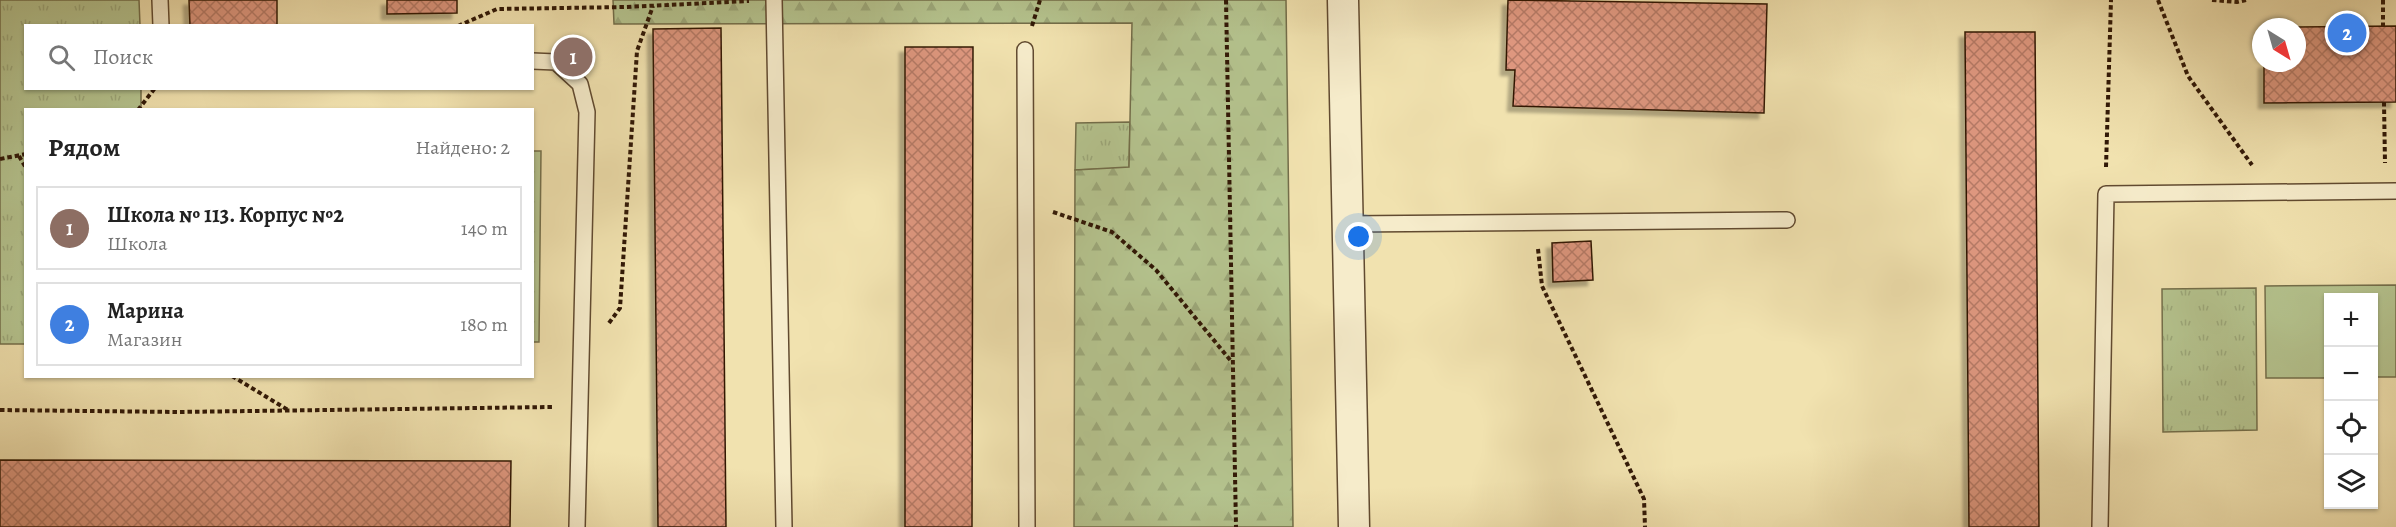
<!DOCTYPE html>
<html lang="ru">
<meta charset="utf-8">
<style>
:root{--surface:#fff;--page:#f6f6f6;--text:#222;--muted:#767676;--line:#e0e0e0;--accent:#8f2418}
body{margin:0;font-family:Alegreya,serif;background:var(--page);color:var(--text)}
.controls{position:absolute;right:18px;bottom:18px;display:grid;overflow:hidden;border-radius:0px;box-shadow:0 2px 4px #0004}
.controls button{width:54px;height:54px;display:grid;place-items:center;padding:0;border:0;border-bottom:2px solid var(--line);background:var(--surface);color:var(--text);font:30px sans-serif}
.compass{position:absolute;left:2252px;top:18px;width:54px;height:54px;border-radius:50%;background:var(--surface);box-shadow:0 2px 4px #0004;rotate:143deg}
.you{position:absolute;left:1359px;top:237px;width:21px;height:21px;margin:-15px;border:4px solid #fff;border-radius:50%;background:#1a73e8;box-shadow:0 0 0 9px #1a73e833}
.badge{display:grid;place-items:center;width:39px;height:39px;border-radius:50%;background:var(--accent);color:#fff;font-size:20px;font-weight:700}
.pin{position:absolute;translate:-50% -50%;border:3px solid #fff;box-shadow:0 2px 6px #0006}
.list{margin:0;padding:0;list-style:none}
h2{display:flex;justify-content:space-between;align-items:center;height:78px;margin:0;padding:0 24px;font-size:26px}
h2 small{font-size:20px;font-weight:400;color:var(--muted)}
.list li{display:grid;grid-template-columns:39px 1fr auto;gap:18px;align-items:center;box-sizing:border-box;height:84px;margin:0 12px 12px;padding:0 12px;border:2px solid var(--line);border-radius:0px}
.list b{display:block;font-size:22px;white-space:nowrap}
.list p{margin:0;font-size:20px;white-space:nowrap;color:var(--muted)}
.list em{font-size:20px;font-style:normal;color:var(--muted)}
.icon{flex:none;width:33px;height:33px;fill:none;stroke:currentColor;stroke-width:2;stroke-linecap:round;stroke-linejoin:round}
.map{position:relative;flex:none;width:2396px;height:527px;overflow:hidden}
.search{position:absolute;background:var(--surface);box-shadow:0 2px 4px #0004;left:24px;top:24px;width:510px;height:66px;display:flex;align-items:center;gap:15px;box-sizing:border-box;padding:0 21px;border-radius:0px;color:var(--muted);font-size:22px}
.panel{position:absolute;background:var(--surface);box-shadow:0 2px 4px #0004;left:24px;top:108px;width:510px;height:270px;border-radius:0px}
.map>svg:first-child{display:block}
.grass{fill:url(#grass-tufts);stroke:#736e4a;stroke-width:1.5}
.forest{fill:url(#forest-firs);stroke:#736e4a;stroke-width:1.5}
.pitch{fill:#b5c48f;stroke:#736e4a;stroke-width:1.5}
.building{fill:url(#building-cross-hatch);stroke:#311806;stroke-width:1.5;filter:url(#shadow)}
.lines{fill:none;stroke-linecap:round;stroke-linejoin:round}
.lane-casing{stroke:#614a30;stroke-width:18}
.street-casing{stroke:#614a30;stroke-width:33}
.path{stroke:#311806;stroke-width:4;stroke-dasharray:4.5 3;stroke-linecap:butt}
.lane{stroke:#f6eccb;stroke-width:15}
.street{stroke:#f6eccb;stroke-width:30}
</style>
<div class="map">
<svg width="2396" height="527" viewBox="0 0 2396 527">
<defs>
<pattern id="grass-tufts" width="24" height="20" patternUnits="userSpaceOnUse" patternTransform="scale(1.5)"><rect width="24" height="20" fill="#b5c48f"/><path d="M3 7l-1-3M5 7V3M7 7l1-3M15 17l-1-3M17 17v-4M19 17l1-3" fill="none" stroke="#9ca87a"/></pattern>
<pattern id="forest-firs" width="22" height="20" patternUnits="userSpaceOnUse" patternTransform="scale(1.5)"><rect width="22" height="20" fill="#b5c48f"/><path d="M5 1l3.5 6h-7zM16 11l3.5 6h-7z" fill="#9ca87a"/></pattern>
<pattern id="building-cross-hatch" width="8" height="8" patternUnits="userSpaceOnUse" patternTransform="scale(1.5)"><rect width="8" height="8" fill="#de977f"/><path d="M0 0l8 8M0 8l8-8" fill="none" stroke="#b57a66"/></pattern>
<filter id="shadow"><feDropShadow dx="-5.5" dy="5.5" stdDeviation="1.5" flood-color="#0004"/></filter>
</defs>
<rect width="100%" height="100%" fill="#f1e2af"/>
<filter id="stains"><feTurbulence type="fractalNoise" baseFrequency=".00333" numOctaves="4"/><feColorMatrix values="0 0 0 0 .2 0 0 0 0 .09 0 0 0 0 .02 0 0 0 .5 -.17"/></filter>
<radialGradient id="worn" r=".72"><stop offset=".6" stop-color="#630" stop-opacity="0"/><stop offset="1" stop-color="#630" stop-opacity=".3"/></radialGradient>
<!-- grass -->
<g class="grass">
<path d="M0,0h139l1,25 -114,1v62l115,1v20l-115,1 -1,234h-25z"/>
<path d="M1130,122l-1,46 -54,2 1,-47z"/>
<path d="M532,151h9l-2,191h-7z"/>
<path d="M2256,288l1,142 -94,2 -1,-143z"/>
</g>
<!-- forest -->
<path class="forest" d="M613,0h673l7,527h-219l1,-357 54,-3 3,-144 -518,1z"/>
<!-- pitch -->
<path class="pitch" d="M2396,285v92h-22v-79h-46v80h-62l-1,-92z"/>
<!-- building -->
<g class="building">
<path d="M189,0h88v26h-87z"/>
<path d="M387,0h70v13l-70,1z"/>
<path d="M1508,0l259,4 -3,109 -251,-7 2,-36h-9z"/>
<path d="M2396,26v76l-132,1v-40h33v-36z"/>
<path d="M721,28l5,499h-68l-5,-498z"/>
<path d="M1965,32h70l4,495h-70z"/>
<path d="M905,47h68l-1,480h-67z"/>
<path d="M1591,241l2,39 -40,2 -1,-39z"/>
<path d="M0,460l511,1 -1,66h-510z"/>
</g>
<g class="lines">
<!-- lane casing -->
<g class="lane-casing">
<g id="lane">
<path d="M160,0l1,26"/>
<path d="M774,0l10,527"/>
<path d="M1025,50l2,477"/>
<path d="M532,61l24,1 24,22 7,28 -10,415"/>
<path d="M1348,224l439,-4"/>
<path d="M2100,527l6,-333 290,-3"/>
</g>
</g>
<!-- street casing -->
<g class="street-casing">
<path id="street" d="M1343,0l11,527"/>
</g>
<!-- path -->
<g class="path">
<path d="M1226,0l10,527"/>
<path d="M2158,0l30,76 64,89"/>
<path d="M2212,0l25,2 9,-2"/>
<path d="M2383,0v26"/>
<path d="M458,26l39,-17 129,-2 123,-6"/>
<path d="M1032,26l8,-26"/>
<path d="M2384,102l1,61"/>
<path d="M138,110l17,-22"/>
<path d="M19,156l7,12"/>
<path d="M0,159l26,-5"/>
<path d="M2106,167l5,-167"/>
<path d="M1053,212l59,20 44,38 75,91"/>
<path d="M1538,249l4,37 102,213 1,28"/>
<path d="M609,323l11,-15 17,-257 16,-45"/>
<path d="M232,376l56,34"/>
<path d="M0,410l178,2 375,-5"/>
</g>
<!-- lane -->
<use href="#lane" class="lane"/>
<!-- street -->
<use href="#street" class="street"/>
</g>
<rect width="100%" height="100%" filter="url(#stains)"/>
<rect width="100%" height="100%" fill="url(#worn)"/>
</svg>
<div class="controls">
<button>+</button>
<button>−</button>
<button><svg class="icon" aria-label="locate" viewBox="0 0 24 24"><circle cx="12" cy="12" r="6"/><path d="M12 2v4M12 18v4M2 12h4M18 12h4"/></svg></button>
<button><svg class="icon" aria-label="layers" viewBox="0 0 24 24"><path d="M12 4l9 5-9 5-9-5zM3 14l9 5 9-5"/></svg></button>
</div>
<svg class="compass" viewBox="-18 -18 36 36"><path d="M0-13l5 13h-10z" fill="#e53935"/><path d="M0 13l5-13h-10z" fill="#767676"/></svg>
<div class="you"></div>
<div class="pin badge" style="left:573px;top:57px;background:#8d6e63">1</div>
<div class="pin badge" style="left:2347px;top:33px;background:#3f7fe0">2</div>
<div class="search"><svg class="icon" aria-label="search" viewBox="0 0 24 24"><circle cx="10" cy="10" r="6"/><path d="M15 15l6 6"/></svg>Поиск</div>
<section class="panel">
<h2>Рядом<small>Найдено: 2</small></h2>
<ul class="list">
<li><span class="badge" style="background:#8d6e63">1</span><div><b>Школа № 113. Корпус №2</b><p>Школа</p></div><em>140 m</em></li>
<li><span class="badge" style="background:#3f7fe0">2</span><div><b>Марина</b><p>Магазин</p></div><em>180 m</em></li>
</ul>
</section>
</div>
